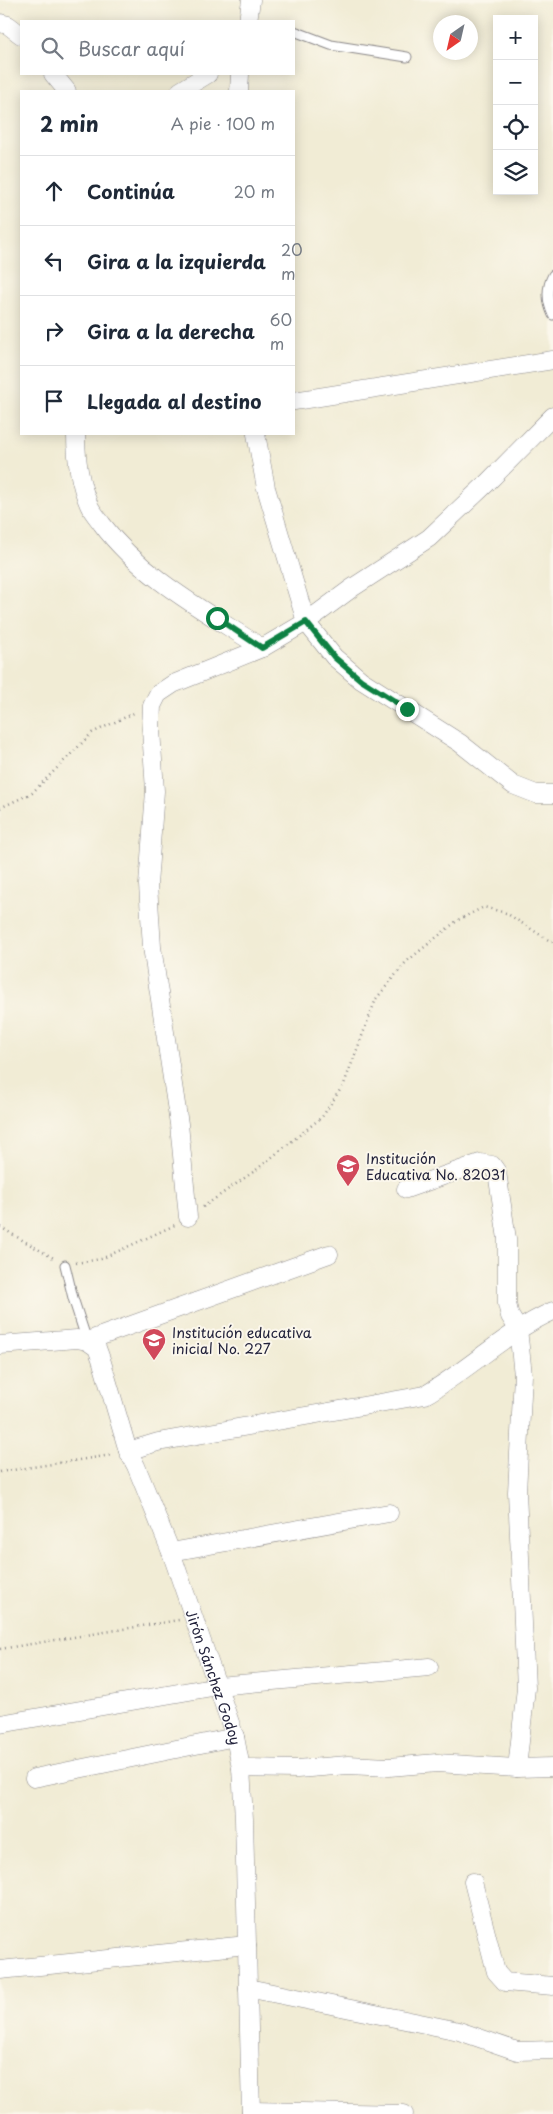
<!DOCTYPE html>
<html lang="es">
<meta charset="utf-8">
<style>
:root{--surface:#fff;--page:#f6f6f7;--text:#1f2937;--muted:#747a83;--line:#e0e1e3}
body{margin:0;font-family:"Playpen Sans",sans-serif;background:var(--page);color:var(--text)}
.controls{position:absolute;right:15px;top:15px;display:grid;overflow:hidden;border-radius:0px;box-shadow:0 2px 12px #0003}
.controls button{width:45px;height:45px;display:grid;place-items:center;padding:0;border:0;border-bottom:1px solid var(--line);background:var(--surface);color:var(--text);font:25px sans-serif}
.compass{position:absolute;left:433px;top:15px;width:45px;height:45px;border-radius:50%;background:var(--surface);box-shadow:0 2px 12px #0003;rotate:214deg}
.stop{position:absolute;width:15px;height:15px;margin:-11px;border:4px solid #0b8043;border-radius:50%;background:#fff}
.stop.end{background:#0b8043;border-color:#fff;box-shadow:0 1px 5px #0008}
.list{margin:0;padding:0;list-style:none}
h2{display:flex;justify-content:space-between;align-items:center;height:65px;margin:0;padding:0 20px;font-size:21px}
h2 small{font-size:16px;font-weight:400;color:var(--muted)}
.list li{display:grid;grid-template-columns:32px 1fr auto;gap:15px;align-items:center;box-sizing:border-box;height:70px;padding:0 20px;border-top:1px solid var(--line)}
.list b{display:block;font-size:19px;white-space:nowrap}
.list em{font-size:16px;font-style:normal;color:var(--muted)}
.icon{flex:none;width:28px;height:28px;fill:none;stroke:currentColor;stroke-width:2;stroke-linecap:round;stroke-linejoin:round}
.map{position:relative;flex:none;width:553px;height:2114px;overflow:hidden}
.search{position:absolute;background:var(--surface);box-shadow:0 2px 12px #0003;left:20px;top:20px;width:275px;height:55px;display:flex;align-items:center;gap:12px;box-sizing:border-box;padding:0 18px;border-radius:0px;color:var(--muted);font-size:19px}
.panel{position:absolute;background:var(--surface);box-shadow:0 2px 12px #0003;left:20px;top:90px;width:275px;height:345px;border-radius:0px}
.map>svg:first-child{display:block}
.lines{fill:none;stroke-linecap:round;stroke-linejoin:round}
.lane-casing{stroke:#8a8788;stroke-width:11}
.street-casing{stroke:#8a8788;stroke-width:19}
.path{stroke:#8a8788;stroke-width:2.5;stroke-dasharray:1 4;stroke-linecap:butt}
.lane{stroke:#fff;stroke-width:9}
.street{stroke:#fff;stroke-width:18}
.route{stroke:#0b8043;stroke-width:6}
.labels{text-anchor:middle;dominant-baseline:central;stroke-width:4;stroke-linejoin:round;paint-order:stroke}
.poi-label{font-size:14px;fill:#22223b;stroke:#fbf7ec;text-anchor:start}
.street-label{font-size:14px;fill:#22223b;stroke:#fbf7ec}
</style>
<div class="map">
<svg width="553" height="2114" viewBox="0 0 553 2114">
<rect width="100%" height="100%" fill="#fbf7ec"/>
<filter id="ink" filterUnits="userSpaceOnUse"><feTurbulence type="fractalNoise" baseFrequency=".02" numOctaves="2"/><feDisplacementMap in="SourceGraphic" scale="10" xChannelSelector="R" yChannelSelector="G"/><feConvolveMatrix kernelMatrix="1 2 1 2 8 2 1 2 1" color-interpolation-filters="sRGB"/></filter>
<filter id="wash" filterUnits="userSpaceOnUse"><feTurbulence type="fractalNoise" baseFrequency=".0096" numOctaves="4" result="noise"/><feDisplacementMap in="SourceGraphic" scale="20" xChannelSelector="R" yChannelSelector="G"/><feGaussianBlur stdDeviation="1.12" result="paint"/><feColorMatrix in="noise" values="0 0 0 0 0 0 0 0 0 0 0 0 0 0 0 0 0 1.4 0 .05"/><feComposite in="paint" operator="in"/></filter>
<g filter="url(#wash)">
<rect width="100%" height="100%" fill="#f1ecd5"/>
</g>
<g filter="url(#ink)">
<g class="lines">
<!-- lane casing -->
<g class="lane-casing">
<g id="lane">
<path d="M294,31l37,14 76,12"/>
<path d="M553,275c-7,13 -6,27 0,40"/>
<path d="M65,1265l8,33 14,43"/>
</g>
</g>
<!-- street casing -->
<g class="street-casing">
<g id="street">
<path d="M248,21l3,-21"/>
<path d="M0,23l8,2 13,10"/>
<path d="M53,74l14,17"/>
<path d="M180,91l28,-17"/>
<path d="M239,91l1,-17"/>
<path d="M294,401l259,-41"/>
<path d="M76,434c0,24 3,48 13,71 3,7 9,13 13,19 40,54 105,88 160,124"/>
<path d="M256,434l10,54 40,134 28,35 27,23 99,63 53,42 23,9h17"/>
<path d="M406,1189l74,-26 12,2 5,7 10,67v65l3,12 8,13 5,46 -6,117 9,196 -9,80"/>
<path d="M188,1217l-9,-93 -27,-177 -4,-62 7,-94 -4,-62 1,-23 6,-12 15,-10 89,-36 44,-26 46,-34 77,-50 57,-54 67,-68"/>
<path id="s1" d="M87,1341l10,7 4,11 27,92 8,15 35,86 64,185 6,31 3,51 7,295"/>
<path d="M0,1345l77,-6 10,2 242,-87"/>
<path d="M128,1451l30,-9 267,-47c45,-26 81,-63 128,-84"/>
<path d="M171,1552l218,-39"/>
<path d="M0,1724l218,-38 211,-19"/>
<path d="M241,1768l56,1 51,-4 41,2 48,-4 80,5 36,-1"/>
<path d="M34,1778l201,-41"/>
<path d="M473,1882l23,90 9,10 48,4"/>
<path d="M0,1970l247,-25"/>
<path d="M248,1988l211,43 58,20 36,-1"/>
<path d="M251,2111l153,3"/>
</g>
</g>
<!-- path -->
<g class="path">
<path d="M0,808l32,-15 60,-60 44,-21"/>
<path d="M203,1207l53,-37 66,-53 22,-33 32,-85 30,-37 52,-42 26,-13 22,6 44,28h3"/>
<path d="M0,1227l55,32"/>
<path d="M76,1263l25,-4 74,-34"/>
<path d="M0,1472l112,-17"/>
<path d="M0,1649l179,-29"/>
</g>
<!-- lane -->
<use href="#lane" class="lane"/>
<!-- street -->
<use href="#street" class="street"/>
</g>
</g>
<g class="lines" filter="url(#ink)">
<!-- route -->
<path class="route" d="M217,618l45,30 44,-26 28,35 27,23 46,29"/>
</g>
<!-- icons -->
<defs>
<g id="school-pin" transform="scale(1.25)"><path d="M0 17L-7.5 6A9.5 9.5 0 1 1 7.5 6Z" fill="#d1495b" stroke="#fbf7ec"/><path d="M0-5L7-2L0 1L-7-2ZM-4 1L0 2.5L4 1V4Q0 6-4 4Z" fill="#fff"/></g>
</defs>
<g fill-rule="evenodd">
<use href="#school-pin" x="348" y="1166"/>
<use href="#school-pin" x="154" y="1340"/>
</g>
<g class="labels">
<!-- poi labels -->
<g class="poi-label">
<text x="366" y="1158">Institución<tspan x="366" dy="16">Educativa No. 82031</tspan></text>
<text x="172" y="1332">Institución educativa<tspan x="172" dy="16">inicial No. 227</tspan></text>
</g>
<!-- street labels -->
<g class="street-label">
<text stroke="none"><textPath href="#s1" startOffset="362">Jirón Sánchez Godoy</textPath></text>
</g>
</g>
</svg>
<div class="controls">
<button>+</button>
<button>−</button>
<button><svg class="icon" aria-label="locate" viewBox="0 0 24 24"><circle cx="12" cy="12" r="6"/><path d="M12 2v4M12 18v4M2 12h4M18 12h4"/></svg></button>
<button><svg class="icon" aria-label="layers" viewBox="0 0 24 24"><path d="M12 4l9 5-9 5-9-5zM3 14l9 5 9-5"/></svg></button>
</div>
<svg class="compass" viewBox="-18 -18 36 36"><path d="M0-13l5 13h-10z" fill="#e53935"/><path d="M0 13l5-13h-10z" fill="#747a83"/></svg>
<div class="stop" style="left:217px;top:618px"></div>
<div class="stop end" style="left:407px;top:709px"></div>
<div class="search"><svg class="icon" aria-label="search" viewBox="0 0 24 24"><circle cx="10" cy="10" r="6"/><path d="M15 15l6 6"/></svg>Buscar aquí</div>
<section class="panel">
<h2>2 min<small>A pie · 100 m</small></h2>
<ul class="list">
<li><svg class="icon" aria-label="ahead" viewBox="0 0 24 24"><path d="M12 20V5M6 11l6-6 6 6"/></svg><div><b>Continúa</b></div><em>20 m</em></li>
<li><svg class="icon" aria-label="left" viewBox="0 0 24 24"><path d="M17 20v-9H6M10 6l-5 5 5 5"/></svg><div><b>Gira a la izquierda</b></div><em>20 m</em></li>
<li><svg class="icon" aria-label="right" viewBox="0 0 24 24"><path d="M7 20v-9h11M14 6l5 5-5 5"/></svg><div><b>Gira a la derecha</b></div><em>60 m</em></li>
<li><svg class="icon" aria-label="arrive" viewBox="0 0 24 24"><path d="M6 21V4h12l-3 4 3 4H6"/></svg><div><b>Llegada al destino</b></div></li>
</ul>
</section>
</div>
